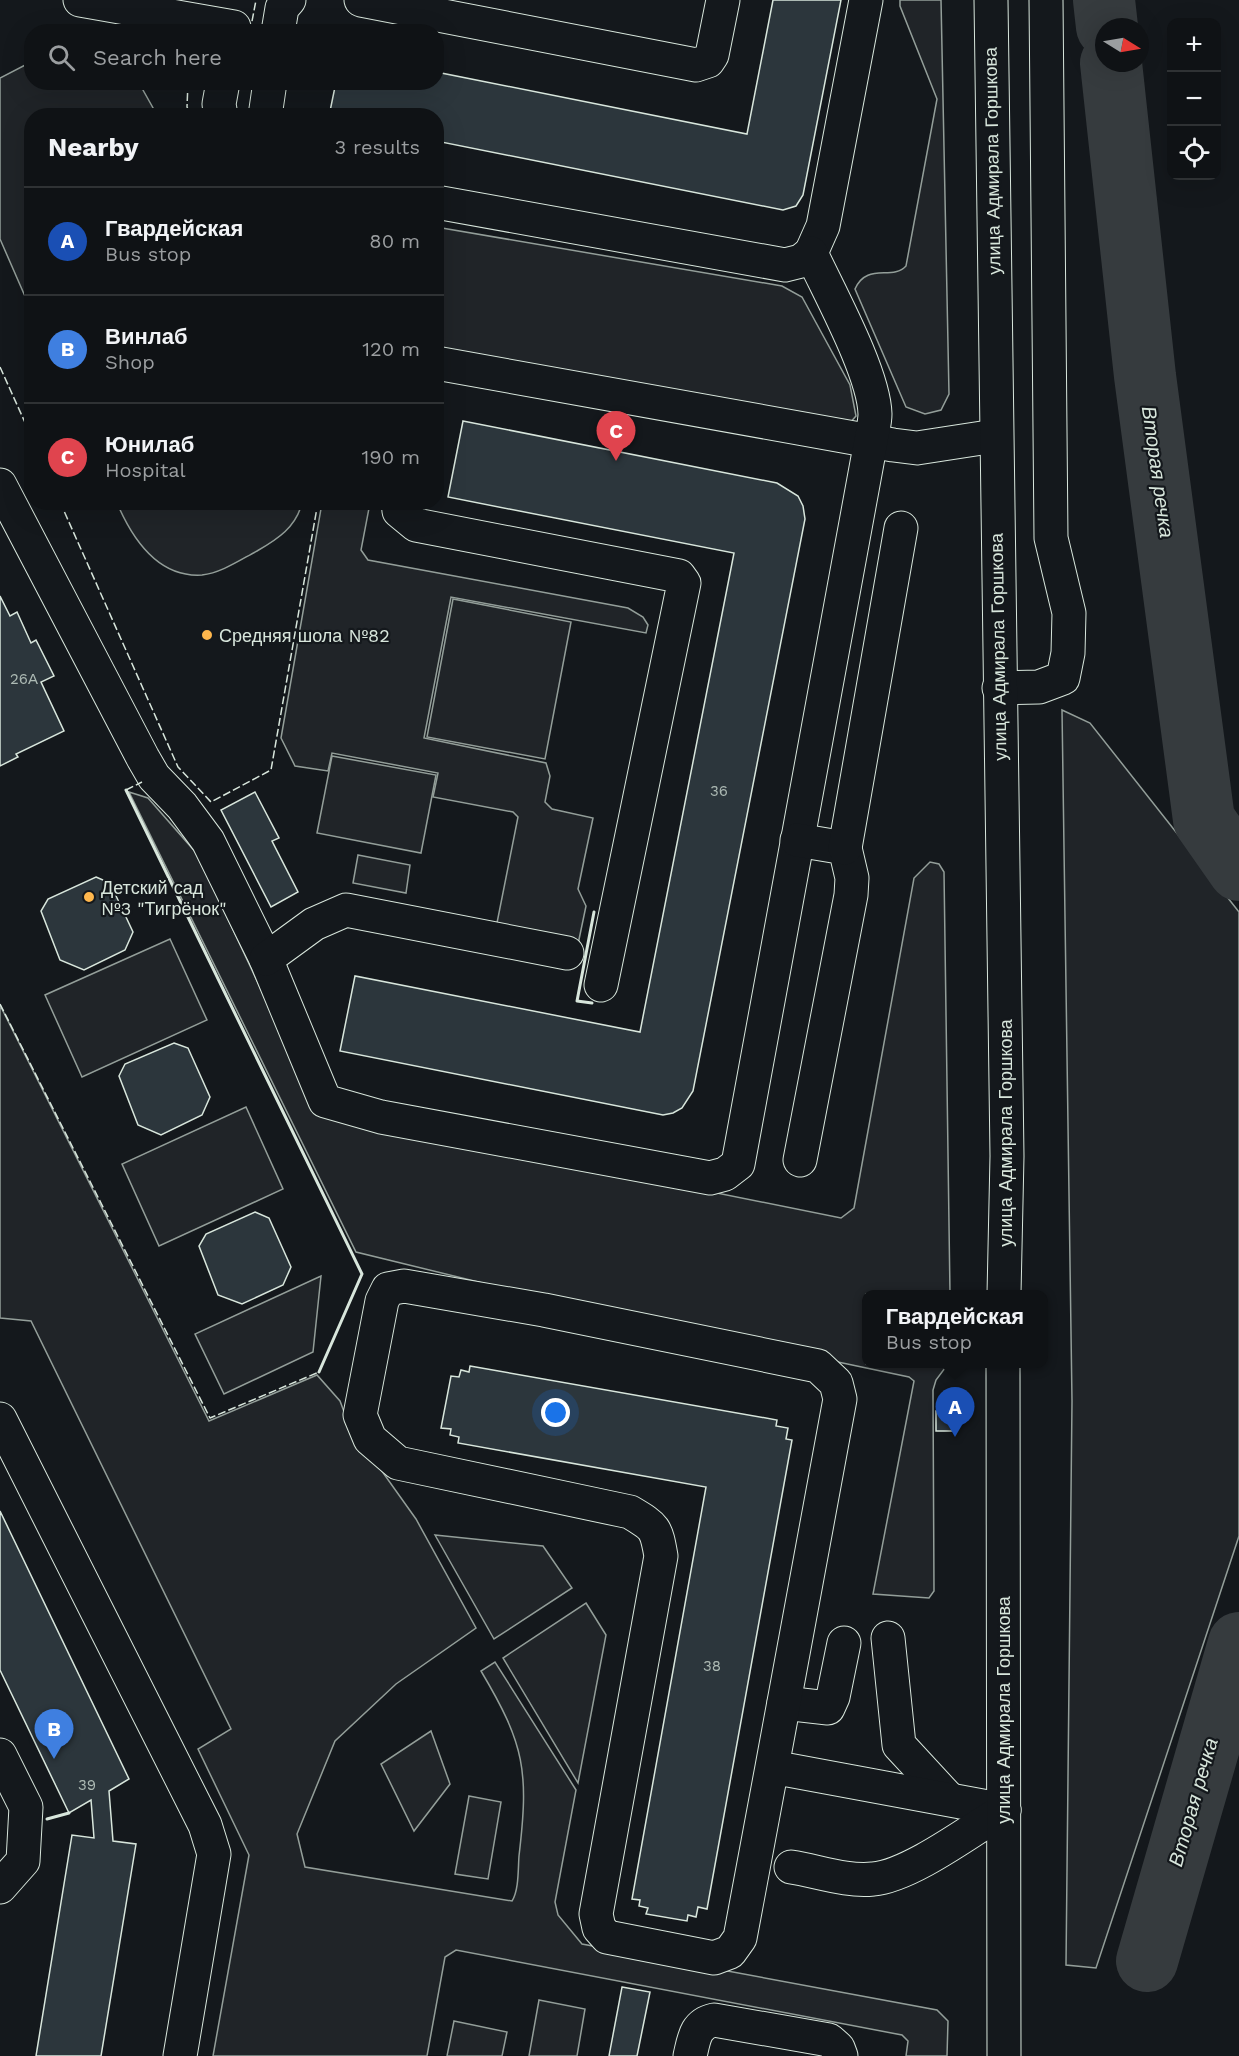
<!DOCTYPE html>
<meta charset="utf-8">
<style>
:root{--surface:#0f1215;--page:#1d2022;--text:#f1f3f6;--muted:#9b9ea0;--line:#2f3234;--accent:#2563eb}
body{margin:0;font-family:"Work Sans",sans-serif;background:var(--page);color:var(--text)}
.controls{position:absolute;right:18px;top:18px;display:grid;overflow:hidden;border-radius:12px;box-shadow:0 6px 24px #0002}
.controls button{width:54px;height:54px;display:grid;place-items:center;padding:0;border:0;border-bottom:2px solid var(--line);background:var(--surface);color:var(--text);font:30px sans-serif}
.compass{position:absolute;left:1095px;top:18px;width:54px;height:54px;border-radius:50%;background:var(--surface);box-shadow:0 6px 24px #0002;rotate:101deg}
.you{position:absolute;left:556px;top:1413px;width:21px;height:21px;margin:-15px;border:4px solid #fff;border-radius:50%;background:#1a73e8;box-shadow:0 0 0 9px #1a73e833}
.badge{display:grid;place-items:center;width:39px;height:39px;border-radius:50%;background:var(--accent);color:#fff;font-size:20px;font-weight:700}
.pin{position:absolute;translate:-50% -50px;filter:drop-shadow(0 2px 3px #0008)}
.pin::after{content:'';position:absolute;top:32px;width:21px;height:18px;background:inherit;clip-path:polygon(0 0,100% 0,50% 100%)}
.popup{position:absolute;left:862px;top:1290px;width:186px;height:78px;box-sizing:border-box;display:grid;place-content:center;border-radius:12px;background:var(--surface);filter:drop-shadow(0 2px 4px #0005);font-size:20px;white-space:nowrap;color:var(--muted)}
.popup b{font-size:22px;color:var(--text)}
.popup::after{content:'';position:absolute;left:50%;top:100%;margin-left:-12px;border:12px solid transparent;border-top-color:var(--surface)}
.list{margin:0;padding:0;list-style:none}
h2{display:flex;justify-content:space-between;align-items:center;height:78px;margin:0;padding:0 24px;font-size:26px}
h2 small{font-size:20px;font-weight:400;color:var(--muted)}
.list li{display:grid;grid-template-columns:39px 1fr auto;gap:18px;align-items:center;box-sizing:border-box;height:108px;padding:0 24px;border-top:2px solid var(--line)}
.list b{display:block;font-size:22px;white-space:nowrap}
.list p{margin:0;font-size:20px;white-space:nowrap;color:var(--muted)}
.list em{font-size:20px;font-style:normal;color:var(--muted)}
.icon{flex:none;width:33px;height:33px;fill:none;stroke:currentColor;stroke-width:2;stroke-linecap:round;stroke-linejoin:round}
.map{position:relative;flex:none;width:1239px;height:2056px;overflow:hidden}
.search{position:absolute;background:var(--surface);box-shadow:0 6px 24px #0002;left:24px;top:24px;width:420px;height:66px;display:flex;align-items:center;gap:15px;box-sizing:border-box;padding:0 21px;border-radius:24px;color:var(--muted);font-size:22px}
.panel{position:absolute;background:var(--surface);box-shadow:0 6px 24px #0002;left:24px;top:108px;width:420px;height:402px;border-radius:24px}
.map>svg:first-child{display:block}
.green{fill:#202428;stroke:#939e99;stroke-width:1.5}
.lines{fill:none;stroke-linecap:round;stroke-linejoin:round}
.river{stroke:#363b3e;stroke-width:62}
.building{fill:#2c363c;stroke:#d8e6dc;stroke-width:1.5}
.minor-casing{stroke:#d8e6dc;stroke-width:35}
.major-casing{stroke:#d8e6dc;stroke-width:35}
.minor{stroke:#14181c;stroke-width:33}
.major{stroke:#14181c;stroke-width:33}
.fence{stroke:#d8e6dc;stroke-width:1.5;stroke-dasharray:8 3;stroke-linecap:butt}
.wall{stroke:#d8e6dc;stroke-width:3}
.poi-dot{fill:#ffb74d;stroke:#14181c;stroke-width:2}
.labels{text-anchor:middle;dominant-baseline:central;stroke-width:4.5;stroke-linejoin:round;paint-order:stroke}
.number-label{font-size:15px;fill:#adbab4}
.street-label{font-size:18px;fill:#d8e6dc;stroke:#14181c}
.poi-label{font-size:18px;fill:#d8e6dc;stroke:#14181c;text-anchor:start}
.water-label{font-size:20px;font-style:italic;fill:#d8e6dc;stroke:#14181c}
</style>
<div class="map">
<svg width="1239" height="2056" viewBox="0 0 1239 2056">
<rect width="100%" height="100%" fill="#14181c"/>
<!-- green -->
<g class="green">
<path d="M900,0h41l8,394 -8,16 -16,4 -19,-7 -51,-118c12,-27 37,-8 51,-23l31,-167 -37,-93z"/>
<path d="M31,62l1,20 107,1 18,32 -125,1 -1,194 -31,-71v-161z"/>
<path d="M436,227l346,59 20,11 48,88 6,31 -7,8 -412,-77z"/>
<path d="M117,503h185c-6,24 -24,36 -45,48 -17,9 -36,22 -55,24 -45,3 -70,-37 -85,-72z"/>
<path d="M322,503h48l-9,47 7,10 260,48 15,9 5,8 -2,8 -195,-36 -27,141 122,25 4,13 -5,26 7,7 41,9 -15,71 8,17 -9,43 -82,-16 23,-116 -5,-5 -80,-15 5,-24 -106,-20 -4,18 -33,-5 -14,-28z"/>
<path d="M453,599l118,23 -26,137 -118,-22z"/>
<path d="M1062,710l28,13 149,189v624l-143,432 -30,-3 6,-564z"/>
<path d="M332,756l104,19 -15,78 -104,-20z"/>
<path d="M129,792l19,6 50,57 121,258 522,105 13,-10 60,-330 16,-16 9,2 5,8 6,422h-84v70h82l-12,16 -3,10 1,201 -5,7 -56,-4 41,-213 -5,-4 -304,-64 -249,-61z"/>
<path d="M358,855l52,10 -4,28 -53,-10z"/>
<path d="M170,939l37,81 -125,57 -37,-82z"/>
<path d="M0,1005l209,416 108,-46 23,26 9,24 67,94 60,109 -80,56 -61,57 -38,93 8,33 207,34c7,-11 6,-32 7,-45 10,-85 6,-111 -38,-185l14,-9 81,128 -21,112 3,13 24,29 355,66 11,11 -1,35h-41l2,-15 -6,-6 -446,-85 -11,7 -18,99h-214l36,-201 -51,-106 33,-20 -200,-408 -31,-3z"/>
<path d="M246,1107l37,82 -124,57 -37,-82z"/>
<path d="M321,1276l-8,76 -89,42 -29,-60z"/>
<path d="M435,1535l108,11 29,42 -78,51z"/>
<path d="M586,1603l20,32 -28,148 -75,-125z"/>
<path d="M431,1731l19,53 -36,47 -33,-67z"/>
<path d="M469,1796l32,6 -13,77 -33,-5z"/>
<path d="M539,2000l46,9 -8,47h-48z"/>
<path d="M454,2021l53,11 -5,24h-55z"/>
</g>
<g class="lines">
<!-- river -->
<g class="river">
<path d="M1104,0l3,27"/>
<path d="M1111,63l34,313 59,444 35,50"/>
<path d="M1147,1961l92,-318"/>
</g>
</g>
<!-- building -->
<g class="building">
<path d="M773,0h68l-38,195 -7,11 -13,4 -347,-69v-25h-107l7,-34h100v-10l311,62z"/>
<path d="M463,421l314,62 21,13 5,10 2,13 -112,572 -11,17 -9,5 -10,2 -323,-64 15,-75 285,56 94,-479 -286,-56z"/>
<path d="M0,596l10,20 7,-4 14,31 5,-3 18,36 -13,6 23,49 -48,23 2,3 -18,9z"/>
<path d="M255,792l24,46 -7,3 26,51 -27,15 -50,-97z"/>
<path d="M96,877l14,6 23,49 -8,18 -41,20 -24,-10 -19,-49 7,-12z"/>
<path d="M174,1043l14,5 22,49 -8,18 -41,20 -23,-10 -19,-49 6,-12z"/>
<path d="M255,1212l14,6 22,49 -8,18 -41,19 -24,-9 -19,-49 7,-12z"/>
<path d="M470,1366l307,54 -1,6 12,2 -2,11 6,1 -85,469 -9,-2 -2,10 -8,-2 -1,6 -41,-7 2,-6 -9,-2 1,-6 -8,-1 74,-412 -248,-44 1,-6 -9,-2 1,-6 -10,-1 10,-52 8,1 2,-7 8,2z"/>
<path d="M936,1411h17l-1,20h-16z"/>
<path d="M0,1511l129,268 -20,12 4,50 23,3 -35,212h-65l36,-221 22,3 -3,-38 -22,13 -69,-143z"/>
<path d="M622,1987l28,5 -13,64h-28z"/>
</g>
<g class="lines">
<!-- minor casing -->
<g class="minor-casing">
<g id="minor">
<path d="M80,0l154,27"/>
<path d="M361,0l335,65 12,-4 4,-6 11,-55"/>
<path d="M278,32l4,-24 7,-8"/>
<path d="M221,116l-2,-12 4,-22"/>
<path d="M265,116l5,-34"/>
<path d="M811,253l12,-27 43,-226"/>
<path d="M436,363l457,82 24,3 78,-12"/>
<path d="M0,485l143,273 11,19 28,29 26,35 58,118 59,142 56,16 329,61 15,-4 13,-10 133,-723c1,-8 4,-18 4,-27 -1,-41 -46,-122 -64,-161l-10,8 -16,4 -349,-63"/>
<path d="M398,502l1,9 17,14 263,51 5,7 -83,402"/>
<path d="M999,688l40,-1 24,-9 5,-25 1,-40 -18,-75 -5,-538"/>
<path d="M797,840l48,8 7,30 -1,17 -51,265"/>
<path d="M845,848l56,-320"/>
<path d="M266,959l48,-35 32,-14 221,43"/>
<path d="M0,1419l205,406 9,29 -34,202"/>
<path d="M888,1638l11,107 49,53"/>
<path d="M784,1703l44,5 5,-11 11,-54"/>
<path d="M0,1755l26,52 -3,54 -23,26"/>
<path d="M772,1767l-32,171 -10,14 -16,6 -107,-21 -8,-9 -3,-14 65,-358c-5,-29 -6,-29 -31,-44l-232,-49 -28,-24 -10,-24 22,-114 6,-12 16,-3 140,24 274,56 18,17 4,16 -68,368 232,43"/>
<path d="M791,1867c26,4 56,15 82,12 37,-3 98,-49 131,-69"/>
<path d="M690,2056c4,-17 5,-32 24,-36l115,20 9,8 3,8"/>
</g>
</g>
<!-- major casing -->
<g class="major-casing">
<g id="major">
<path d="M991,0l16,1156 -3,138"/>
<path d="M1003,1364l1,692"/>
</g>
</g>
<!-- minor -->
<use href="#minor" class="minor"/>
<!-- major -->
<use href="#major" class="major"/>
<!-- fence -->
<g class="fence">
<path d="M250,32l6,-32"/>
<path d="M188,82l-1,25 4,9"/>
<path d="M0,367l32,71"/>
<path d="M60,502l118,265 33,35 60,-32 47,-268"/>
<path d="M126,790l16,-8"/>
<path d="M0,1004l210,414 109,-46"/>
</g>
<!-- wall -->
<g class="wall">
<path d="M126,790l236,484 -43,98"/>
<path d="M592,1003l-15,-2 17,-89"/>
<path d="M47,1819l22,-6"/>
</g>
</g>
<!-- markers -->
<g class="poi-dot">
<circle cx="207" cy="635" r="6"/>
<circle cx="89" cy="897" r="6"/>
</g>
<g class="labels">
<!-- number labels -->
<g class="number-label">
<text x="24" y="679">26А</text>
<text x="719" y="791">36</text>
<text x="712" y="1666">38</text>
<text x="87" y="1785">39</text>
</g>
<!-- street labels -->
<g class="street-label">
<text transform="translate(992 161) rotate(-91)">улица Адмирала Горшкова</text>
<text transform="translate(998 647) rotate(-91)">улица Адмирала Горшкова</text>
<text transform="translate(1005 1133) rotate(-90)">улица Адмирала Горшкова</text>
<text transform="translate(1003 1710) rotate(-90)">улица Адмирала Горшкова</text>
</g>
<!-- poi labels -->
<g class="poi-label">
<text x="219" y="635">Средняя шола №82</text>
<text x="101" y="887">Детский сад<tspan x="101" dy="21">№3 "Тигрёнок"</tspan></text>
</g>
<!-- water labels -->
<g class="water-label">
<text transform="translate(1158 472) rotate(82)">Вторая речка</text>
<text transform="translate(1193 1802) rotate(-74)">Вторая речка</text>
</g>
</g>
</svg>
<div class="controls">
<button>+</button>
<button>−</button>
<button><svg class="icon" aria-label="locate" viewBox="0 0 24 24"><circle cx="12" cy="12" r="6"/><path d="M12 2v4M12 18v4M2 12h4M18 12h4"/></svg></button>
</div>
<svg class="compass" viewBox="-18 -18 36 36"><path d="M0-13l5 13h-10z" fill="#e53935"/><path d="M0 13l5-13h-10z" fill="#9b9ea0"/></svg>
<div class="you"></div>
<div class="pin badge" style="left:955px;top:1437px;background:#1a4fb4">A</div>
<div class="popup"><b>Гвардейская</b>Bus stop</div>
<div class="pin badge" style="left:54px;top:1759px;background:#3f7fe0">B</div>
<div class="pin badge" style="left:616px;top:461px;background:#e0444e">C</div>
<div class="search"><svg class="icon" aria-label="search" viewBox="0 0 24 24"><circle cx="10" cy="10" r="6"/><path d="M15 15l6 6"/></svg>Search here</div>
<section class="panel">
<h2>Nearby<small>3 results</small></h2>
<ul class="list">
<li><span class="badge" style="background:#1a4fb4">A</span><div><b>Гвардейская</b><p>Bus stop</p></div><em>80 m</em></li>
<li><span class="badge" style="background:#3f7fe0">B</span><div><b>Винлаб</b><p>Shop</p></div><em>120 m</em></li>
<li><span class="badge" style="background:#e0444e">C</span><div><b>Юнилаб</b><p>Hospital</p></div><em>190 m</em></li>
</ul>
</section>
</div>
